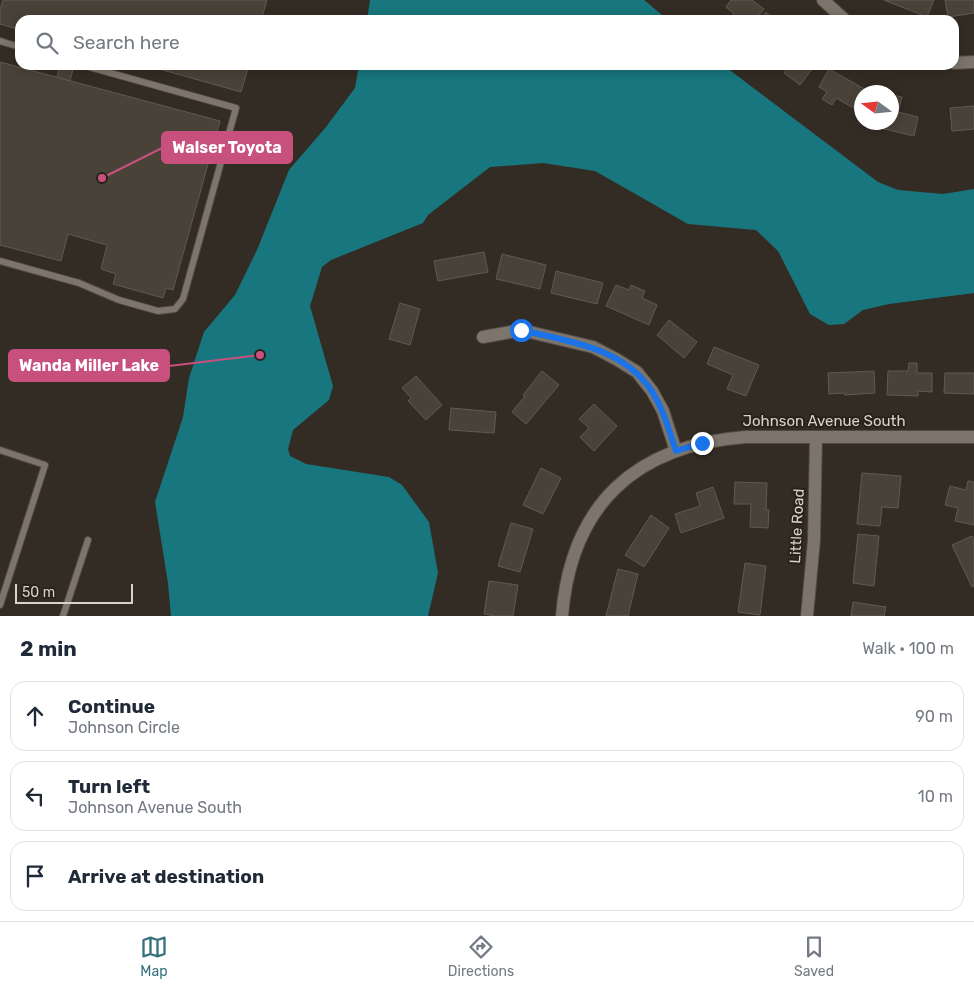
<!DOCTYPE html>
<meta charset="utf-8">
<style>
:root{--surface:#fff;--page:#f2f2f3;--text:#1f2937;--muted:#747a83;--line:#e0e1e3;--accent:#36727e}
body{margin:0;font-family:Rubik,sans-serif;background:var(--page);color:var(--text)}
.compass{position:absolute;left:854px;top:85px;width:45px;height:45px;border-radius:50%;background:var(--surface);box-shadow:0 2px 12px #0003;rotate:285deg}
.scale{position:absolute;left:15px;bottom:12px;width:118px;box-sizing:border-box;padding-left:5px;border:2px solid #d6d2cc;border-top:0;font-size:14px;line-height:18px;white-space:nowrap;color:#d6d2cc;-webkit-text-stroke:4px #29221a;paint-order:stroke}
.stop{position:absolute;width:15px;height:15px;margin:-11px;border:4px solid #1a73e8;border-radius:50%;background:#fff}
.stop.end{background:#1a73e8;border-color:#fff;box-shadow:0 1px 5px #0008}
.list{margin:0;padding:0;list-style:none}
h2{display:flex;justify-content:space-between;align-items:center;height:65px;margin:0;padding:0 20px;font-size:21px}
h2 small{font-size:16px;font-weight:400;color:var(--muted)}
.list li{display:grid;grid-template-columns:32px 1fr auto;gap:15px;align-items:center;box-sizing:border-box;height:70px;margin:0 10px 10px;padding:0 10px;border:1px solid var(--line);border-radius:15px}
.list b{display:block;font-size:19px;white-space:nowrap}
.list p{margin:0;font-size:16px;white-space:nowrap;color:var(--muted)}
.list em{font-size:16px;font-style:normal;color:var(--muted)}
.icon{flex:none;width:28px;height:28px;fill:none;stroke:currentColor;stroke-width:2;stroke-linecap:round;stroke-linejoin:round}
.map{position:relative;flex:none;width:974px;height:616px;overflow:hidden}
.search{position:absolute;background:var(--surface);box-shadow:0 2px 12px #0003;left:15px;right:15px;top:15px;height:55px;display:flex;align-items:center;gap:12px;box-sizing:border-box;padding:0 18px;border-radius:15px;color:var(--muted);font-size:19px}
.sheet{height:305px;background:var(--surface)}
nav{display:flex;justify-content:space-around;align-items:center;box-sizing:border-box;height:70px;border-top:1px solid var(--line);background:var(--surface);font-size:14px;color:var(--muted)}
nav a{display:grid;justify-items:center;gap:2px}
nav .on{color:var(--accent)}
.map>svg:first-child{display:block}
.water{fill:#18777e}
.building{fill:#494239;stroke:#625a51}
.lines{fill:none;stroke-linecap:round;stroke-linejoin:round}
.lane-casing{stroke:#4f4942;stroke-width:8}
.street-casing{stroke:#4f4942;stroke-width:14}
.lane{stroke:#7d756b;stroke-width:6}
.street{stroke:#7d756b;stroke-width:12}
.route{stroke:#1a73e8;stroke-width:6}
.labels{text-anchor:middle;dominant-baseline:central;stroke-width:4;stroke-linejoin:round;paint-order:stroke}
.street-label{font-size:15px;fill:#d6d2cc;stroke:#29221a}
.leader{fill:none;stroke:#c8507d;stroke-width:2}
.callout-dot{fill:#c8507d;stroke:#29221a;stroke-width:2}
.callout{fill:#c8507d;stroke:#c8507d;stroke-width:2}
.callout-label{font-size:16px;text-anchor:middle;font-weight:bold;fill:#fff}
</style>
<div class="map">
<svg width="974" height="616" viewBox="0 0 974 616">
<rect width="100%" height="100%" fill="#332c24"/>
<!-- water -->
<g class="water">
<path d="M370,0h274l24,20h-301z"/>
<path d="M359,65h364l155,117 20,8 45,4 31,-5v104l-85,11 -26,6 -19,14 -15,1 -19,-11 -32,-63 -22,-21 -68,-6 -93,-53 -52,-8 -53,4 -62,48 -5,8 -92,37 -9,7 -12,39 23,80 -4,14 -36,30 -5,19 2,7 16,8 83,13 13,8 27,37 9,51 -10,43h-257l-3,-33 -13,-81 28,-85 6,-39 15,-46 31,-37 22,-45 32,-80 37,-43 29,-39z"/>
</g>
<!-- building -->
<g class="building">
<path d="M3,0h264l-6,20h-241v10l-20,-6v-14z"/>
<path d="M731,0h21l12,9 -9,11h-26l5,-6 -8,-7z"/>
<path d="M884,0h50l-7,17z"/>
<path d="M945,0h29v13l-26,4z"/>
<path d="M766,12l9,8h-16z"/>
<path d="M0,62l220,59 -47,169 -7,-2 -3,10 -50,-14 3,-10 -15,-5 6,-24 -39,-11 -7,27 -61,-16z"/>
<path d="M60,65h14l-4,16 -13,-4z"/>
<path d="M145,65h104l-8,27z"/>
<path d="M790,65h25l-15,20 -16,-12z"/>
<path d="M829,69l39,22 -6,1v10l-5,8 -21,-12 -4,7 -10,-6 5,-7 -8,-5z"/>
<path d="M892,95l10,2 -4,15 20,5 -4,19 -38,-9 1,-5h15z"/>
<path d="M974,106v23l-22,2 -2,-23z"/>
<path d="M484,252l4,20 -50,9 -4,-20z"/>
<path d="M502,254l44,11 -6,24 -44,-10z"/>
<path d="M556,271l47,12 -6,21 -46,-11z"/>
<path d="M616,285l13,5 2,-5 14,6 -3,7 15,7 -8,20 -43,-19z"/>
<path d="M400,303l20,6 -10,36 -21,-6z"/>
<path d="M669,320l28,22 -13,16 -27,-23z"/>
<path d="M714,347l45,18 -13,31 -19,-7 6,-14 -26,-11z"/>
<path d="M909,363h8v10h15v19l-14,-1v5l-31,-1 1,-24h20z"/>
<path d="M542,371l17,14 -33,39 -14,-12 13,-16 -2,-1z"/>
<path d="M874,371l1,22 -30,2 -1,-2 -15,1 -1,-21z"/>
<path d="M945,373h29v21l-30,-1z"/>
<path d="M416,376l26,29 -16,15 -18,-19 3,-3 -9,-10z"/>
<path d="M594,404l23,22 -23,25 -14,-14 9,-9 -10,-9z"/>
<path d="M451,408l45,4 -2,21 -45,-3z"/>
<path d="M541,468l20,10 -18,36 -20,-9z"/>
<path d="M862,473l39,3 -3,32 -16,-1 -2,19 -23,-2z"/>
<path d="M968,481l6,1v43l-19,-4 3,-13 -13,-3 5,-19 16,4z"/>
<path d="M735,482l32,1 -1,27h3l-1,18 -18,-1 1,-23h-17z"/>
<path d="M713,487l11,31 -43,15 -6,-19 25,-8 -4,-13z"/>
<path d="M651,515l18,13 -25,39 -19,-12z"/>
<path d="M511,523l22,6 -13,43 -22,-6z"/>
<path d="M858,534l21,2 -5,50 -21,-3z"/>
<path d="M972,536l2,3v47l-2,1 -20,-42z"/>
<path d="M745,563l21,3 -6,49 -22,-3z"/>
<path d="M618,569l20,5 -10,42h-22z"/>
<path d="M489,581l29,4 -5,31h-18l-11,-2z"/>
<path d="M853,602l33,5 -2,9h-33z"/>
</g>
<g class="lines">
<!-- lane casing -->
<g class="lane-casing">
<g id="lane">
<path d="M0,41l20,6"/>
<path d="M0,261l79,22 40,17 39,11 17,-2 8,-10 53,-191 -154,-43"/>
<path d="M0,450l45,15 -45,140"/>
<path d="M63,616l25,-76"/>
</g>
</g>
<!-- street casing -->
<g class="street-casing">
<g id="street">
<path d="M823,0l22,20"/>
<path d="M954,63l20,-1"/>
<path d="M483,337l38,-7 72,17 23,12 21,13 15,19 11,20 13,40"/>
<path d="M562,616c9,-111 73,-171 184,-179h228"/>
<path d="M807,616l7,-76 2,-103"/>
</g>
</g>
<!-- lane -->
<use href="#lane" class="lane"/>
<!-- street -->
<use href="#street" class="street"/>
</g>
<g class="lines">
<!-- route -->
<path class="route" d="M521,330c46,11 101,17 130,60 12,18 18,40 25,61l26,-8"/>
</g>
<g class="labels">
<!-- street labels -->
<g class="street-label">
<text x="824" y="421">Johnson Avenue South</text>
<text transform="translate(797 526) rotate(-87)">Little Road</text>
</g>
</g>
<!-- callouts -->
<path class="leader" d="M102 178L162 148M260 355L169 366"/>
<g class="callout-dot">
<circle cx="102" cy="178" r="5"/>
<circle cx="260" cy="355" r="5"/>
</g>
<g class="callout">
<rect x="162" y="132" width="130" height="31" rx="5"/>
<rect x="9" y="350" width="160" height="31" rx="5"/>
</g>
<g class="callout-label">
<text x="227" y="153">Walser Toyota</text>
<text x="89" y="371">Wanda Miller Lake</text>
</g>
</svg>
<svg class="compass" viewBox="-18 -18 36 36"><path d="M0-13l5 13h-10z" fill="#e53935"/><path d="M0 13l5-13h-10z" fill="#747a83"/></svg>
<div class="scale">50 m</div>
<div class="stop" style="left:521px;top:330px"></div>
<div class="stop end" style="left:702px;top:443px"></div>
<div class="search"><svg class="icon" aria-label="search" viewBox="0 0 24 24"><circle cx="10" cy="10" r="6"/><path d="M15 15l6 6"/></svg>Search here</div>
</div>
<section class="sheet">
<h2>2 min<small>Walk · 100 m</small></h2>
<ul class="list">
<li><svg class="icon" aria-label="ahead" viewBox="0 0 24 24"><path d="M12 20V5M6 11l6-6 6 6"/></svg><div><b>Continue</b><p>Johnson Circle</p></div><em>90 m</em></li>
<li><svg class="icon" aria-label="left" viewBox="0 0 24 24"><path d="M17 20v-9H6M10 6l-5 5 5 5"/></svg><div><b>Turn left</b><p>Johnson Avenue South</p></div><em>10 m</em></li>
<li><svg class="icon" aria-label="arrive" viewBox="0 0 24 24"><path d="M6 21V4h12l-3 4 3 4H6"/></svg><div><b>Arrive at destination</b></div></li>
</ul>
</section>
<nav>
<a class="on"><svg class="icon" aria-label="map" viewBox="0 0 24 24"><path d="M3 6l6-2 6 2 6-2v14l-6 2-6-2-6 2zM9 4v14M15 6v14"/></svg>Map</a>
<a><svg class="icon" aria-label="directions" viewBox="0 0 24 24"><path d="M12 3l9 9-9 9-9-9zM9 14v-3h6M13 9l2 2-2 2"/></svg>Directions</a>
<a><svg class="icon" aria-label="saved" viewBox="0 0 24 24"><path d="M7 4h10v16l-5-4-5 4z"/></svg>Saved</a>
</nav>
